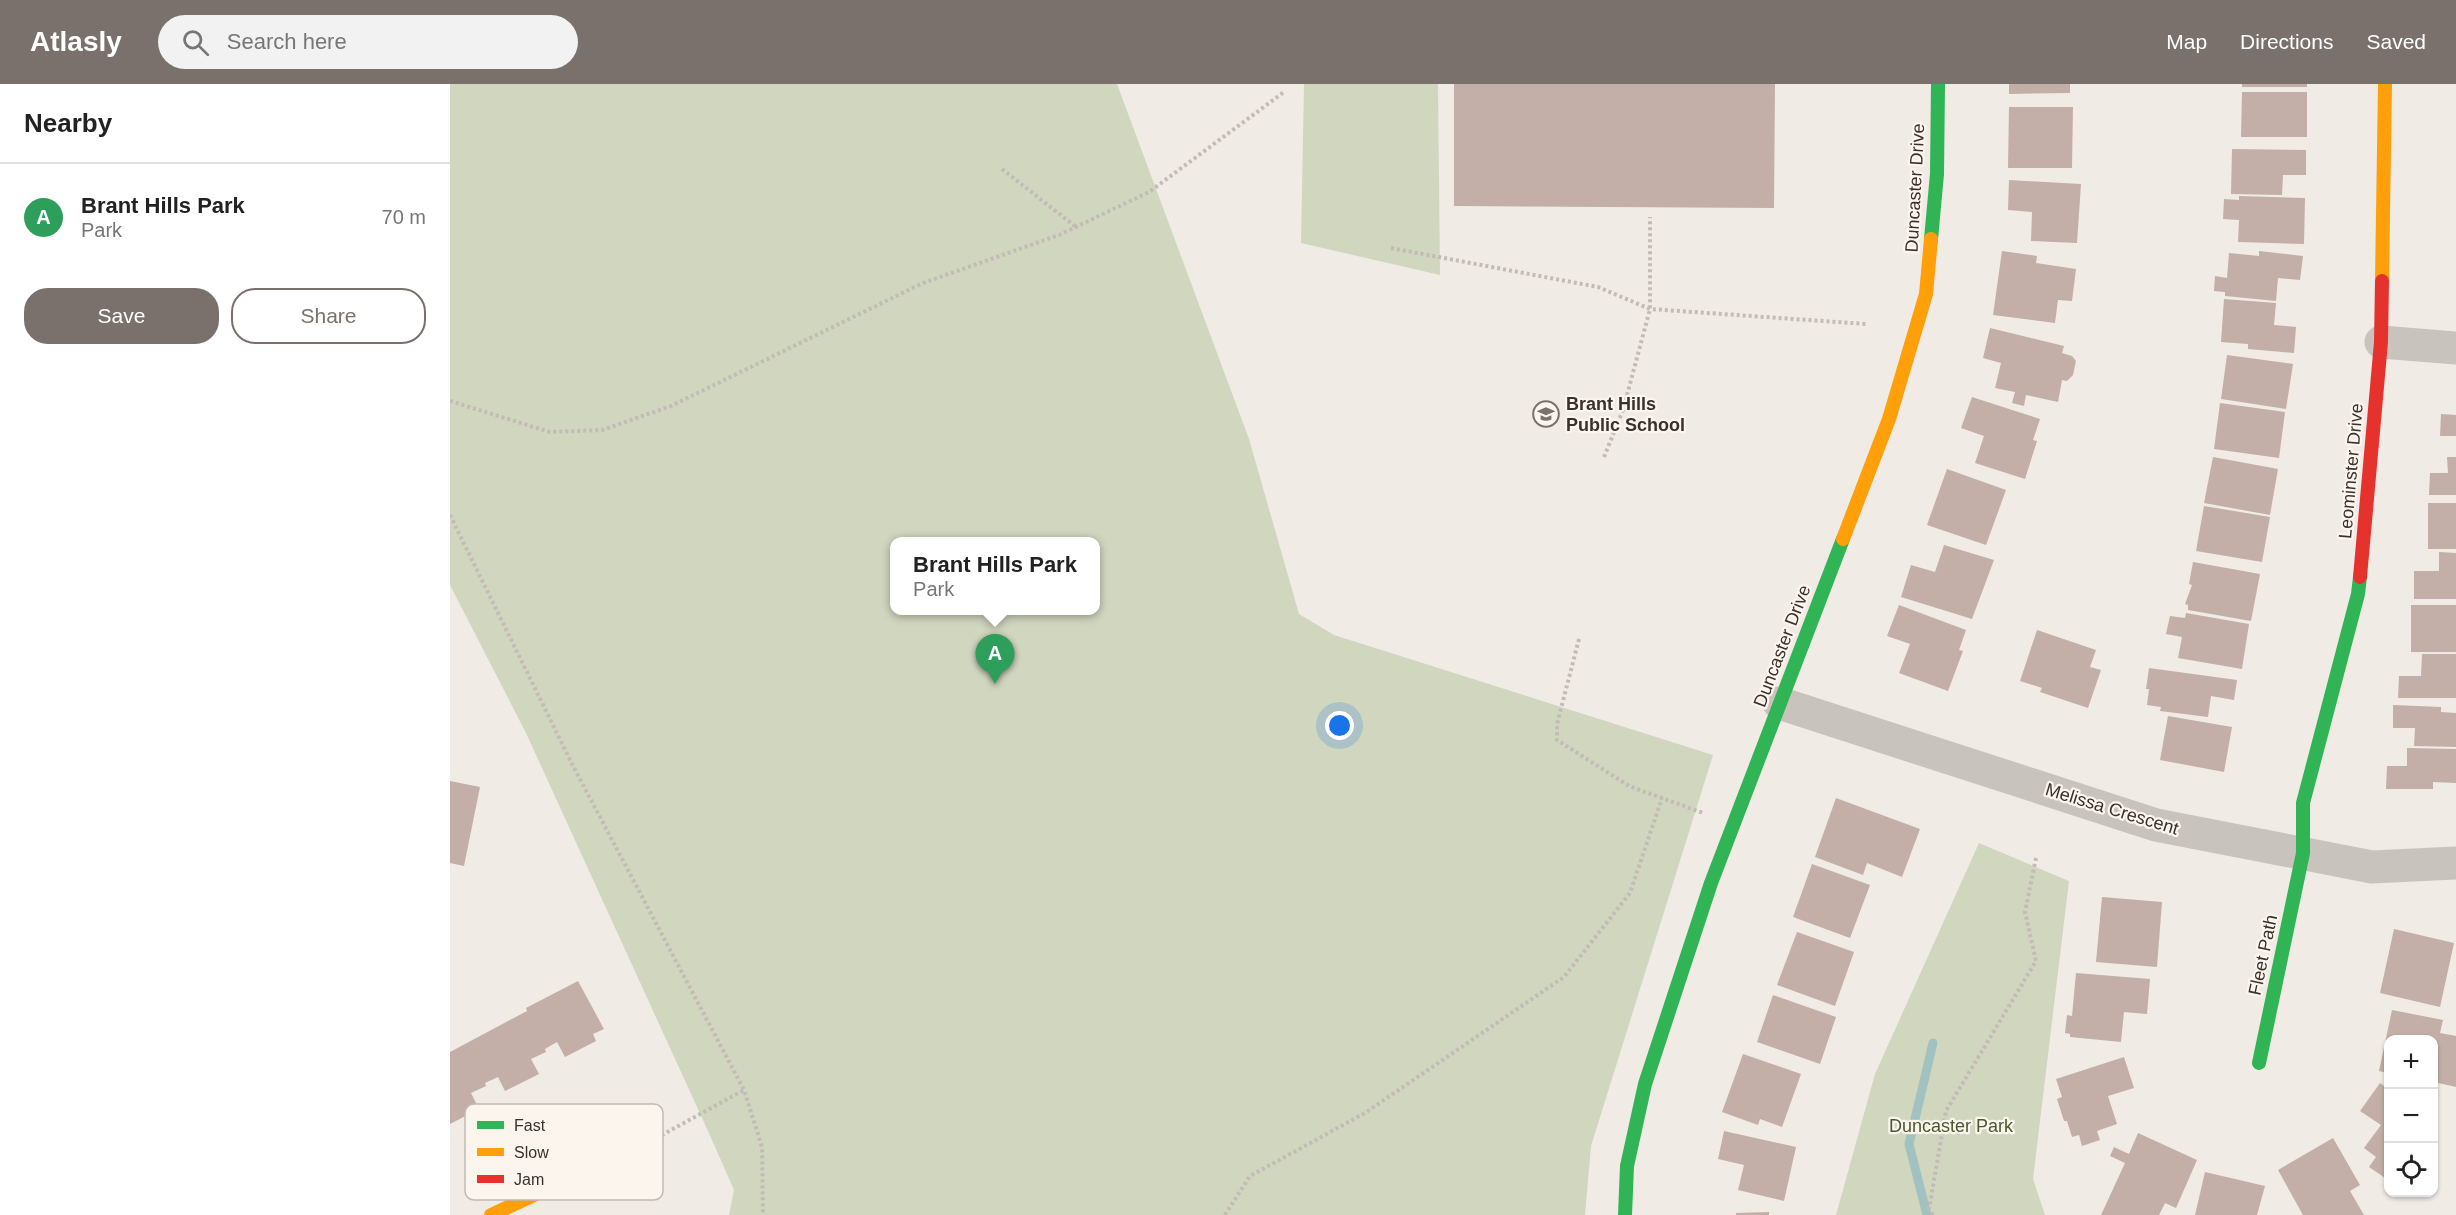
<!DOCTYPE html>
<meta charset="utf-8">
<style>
:root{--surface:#fff;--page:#f2f2f2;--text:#222;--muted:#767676;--line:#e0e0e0;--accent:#7a716c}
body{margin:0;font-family:Arial,sans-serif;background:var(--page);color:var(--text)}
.controls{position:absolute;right:18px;bottom:18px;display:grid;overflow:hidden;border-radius:12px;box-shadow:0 2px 4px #0004}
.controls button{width:54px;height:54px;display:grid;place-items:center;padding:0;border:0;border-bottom:2px solid var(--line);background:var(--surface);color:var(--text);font:30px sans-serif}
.you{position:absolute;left:890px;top:642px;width:21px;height:21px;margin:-15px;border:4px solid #fff;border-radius:50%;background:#1a73e8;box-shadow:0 0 0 9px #1a73e833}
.badge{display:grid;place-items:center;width:39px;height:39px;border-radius:50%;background:var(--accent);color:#fff;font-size:20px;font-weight:700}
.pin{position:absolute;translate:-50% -50px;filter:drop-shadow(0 2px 3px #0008)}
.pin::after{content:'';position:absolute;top:32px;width:21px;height:18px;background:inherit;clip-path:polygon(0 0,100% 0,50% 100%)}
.popup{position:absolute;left:440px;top:453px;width:210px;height:78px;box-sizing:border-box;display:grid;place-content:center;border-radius:12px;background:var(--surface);filter:drop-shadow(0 2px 4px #0005);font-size:20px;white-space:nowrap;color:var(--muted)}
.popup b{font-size:22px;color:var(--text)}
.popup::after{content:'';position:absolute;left:50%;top:100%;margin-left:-12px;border:12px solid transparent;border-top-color:var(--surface)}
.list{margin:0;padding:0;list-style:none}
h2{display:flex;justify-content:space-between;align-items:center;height:78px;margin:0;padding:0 24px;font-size:26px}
h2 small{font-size:20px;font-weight:400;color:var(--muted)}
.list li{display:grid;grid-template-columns:39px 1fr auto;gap:18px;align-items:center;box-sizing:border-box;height:108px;padding:0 24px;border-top:2px solid var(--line)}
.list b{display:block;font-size:22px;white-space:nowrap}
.list p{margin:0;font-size:20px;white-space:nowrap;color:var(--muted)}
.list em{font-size:20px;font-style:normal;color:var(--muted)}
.actions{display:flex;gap:12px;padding:18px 24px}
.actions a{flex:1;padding:14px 0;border:2px solid var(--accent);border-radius:24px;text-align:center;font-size:21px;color:var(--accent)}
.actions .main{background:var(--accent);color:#fff}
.icon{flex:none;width:33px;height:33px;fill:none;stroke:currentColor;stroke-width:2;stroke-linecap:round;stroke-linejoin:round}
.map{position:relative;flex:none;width:2006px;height:1131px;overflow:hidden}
header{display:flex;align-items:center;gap:36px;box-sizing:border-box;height:84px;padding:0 30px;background:var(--accent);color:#fff}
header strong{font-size:28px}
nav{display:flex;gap:33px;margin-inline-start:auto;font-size:21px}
.search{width:420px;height:54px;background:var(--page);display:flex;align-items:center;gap:15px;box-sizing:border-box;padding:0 21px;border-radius:33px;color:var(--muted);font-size:22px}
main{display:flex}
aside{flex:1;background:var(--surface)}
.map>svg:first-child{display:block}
.green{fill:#d1d6bf;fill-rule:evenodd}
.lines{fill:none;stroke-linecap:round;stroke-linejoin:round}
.stream{stroke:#a1c2c1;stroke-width:9}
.building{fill:#c3afa7}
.path{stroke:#c2bbb6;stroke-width:4;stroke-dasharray:3 3;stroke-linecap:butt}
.street{stroke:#c9c3be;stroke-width:33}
.fast{stroke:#30b455;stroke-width:14}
.slow{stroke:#ff9f0a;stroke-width:14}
.jam{stroke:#e5322d;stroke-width:14}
.labels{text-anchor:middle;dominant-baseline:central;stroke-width:4.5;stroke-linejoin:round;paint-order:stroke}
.street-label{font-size:18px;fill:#3b302b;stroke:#fbf5ee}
.poi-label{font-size:18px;font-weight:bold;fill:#3b302b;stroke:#fbf5ee;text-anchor:start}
.park-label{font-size:18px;fill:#4a5a2e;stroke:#fbf5ee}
.key{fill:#fbf5ee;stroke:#c1bab4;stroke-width:1.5}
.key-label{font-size:16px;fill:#3b302b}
</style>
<header>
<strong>Atlasly</strong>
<div class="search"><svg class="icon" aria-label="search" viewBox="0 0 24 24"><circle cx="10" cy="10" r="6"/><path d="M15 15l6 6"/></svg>Search here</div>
<nav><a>Map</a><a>Directions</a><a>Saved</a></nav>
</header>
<main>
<aside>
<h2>Nearby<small></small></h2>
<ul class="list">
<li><span class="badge" style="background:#2e9e5b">A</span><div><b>Brant Hills Park</b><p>Park</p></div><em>70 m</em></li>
</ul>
<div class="actions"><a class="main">Save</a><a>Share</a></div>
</aside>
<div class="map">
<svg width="2006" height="1131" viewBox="0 0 2006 1131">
<rect width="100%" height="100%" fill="#f0ebe5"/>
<!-- green -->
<g class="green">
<path d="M0,0h667l132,355 50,175 35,21 379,120 -122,391 -6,69h-856l5,-25 -26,-59 -182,-398 -76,-148zM444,458h202v68h-202z"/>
<path d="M854,0h134l2,191 -139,-32z"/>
<path d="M1529,759l90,38 -36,298 12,36h-209l39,-141z"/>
</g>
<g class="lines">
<!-- stream -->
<path class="stream" d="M1477,1131l-18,-71 24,-101"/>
</g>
<!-- building -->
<g class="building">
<path d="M1004,0h321l-1,124 -320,-2z"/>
<path d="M1559,0h61v9l-61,1z"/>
<rect x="1792" y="0" width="65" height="3"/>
<path d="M1792,8h65v45h-66z"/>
<path d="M1559,23h64l-1,61h-64z"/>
<path d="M1782,65l74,1v25h-23l-1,20 -51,-1z"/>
<path d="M1559,96l72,4 -4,59 -46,-2 1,-29 -24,-2z"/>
<path d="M1789,112l66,2 -1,46 -66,-2 1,-22 -16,-1 1,-20 15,1z"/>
<path d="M1552,167l35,5 -1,7 40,6 -4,32 -14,-1 -3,23 -62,-8z"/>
<path d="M1809,167l44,5 -3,24 -22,-2 -2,23 -51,-5v-4l-11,-1 1,-15 12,2 2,-25 30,3z"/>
<path d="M1774,215l52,4 -2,22 22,2 -2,26 -46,-4v-5l-27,-2z"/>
<path d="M1540,244l74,18 -2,7 10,3 4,5 -3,14 -6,6 -5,-1 -4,22 -32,-7 -2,11 -12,-3 3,-11 -20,-4 6,-25 -18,-5z"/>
<path d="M1777,271l66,9 -7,45 -65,-10z"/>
<path d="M1522,313l68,22 -7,21 4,1 -12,38 -50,-16 9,-27 -23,-8z"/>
<path d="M1770,319l65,9 -6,46 -65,-9z"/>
<path d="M1991,330l15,1v21h-16z"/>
<path d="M1763,373l65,12 -8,46 -66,-12z"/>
<path d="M1997,373h9v38h-27l1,-22h18z"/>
<path d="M1497,385l59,21 -20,55 -59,-20z"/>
<rect x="1978" y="419" width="28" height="46"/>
<path d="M1754,422l66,11 -8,45 -66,-11z"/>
<path d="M1494,461l50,15 -22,59 -71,-22 10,-32 24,7z"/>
<path d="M1989,468l17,1v46h-42v-28h25z"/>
<path d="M1743,478l67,12 -9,47 -63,-11v-5l-3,-1 7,-19 -3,-1z"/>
<path d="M1449,521l67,25 -7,20 4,1 -15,40 -49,-18 11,-29 -23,-8z"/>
<rect x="1961" y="521" width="45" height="47"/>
<path d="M1736,529l63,11 -7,45 -64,-11 4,-21 -16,-3 4,-18 15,2z"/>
<path d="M1587,546l59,20 -6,17 11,3 -13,38 -48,-16 2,-4 -22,-7z"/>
<path d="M1972,570h34v44h-58l1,-22h22z"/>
<path d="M1699,584l88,12 -3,20 -23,-4 -3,21 -48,-6 1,-4 -14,-2 2,-16h-3z"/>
<path d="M1943,621l48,2v5l15,1v34l-42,-1 1,-18h-22z"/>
<path d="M1718,632l64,11 -8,45 -64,-12z"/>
<path d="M1957,664l49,1v34l-23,-1v7h-47l1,-23h20z"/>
<path d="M0,697l30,6 -16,79 -14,-3z"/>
<path d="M1386,714l84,31 -18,48 -35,-14 -4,12 -48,-18z"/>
<path d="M1362,780l58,21 -20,53 -57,-21z"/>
<path d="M1652,813l60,5 -5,65 -61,-5z"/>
<path d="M1944,845l60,14 -14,64 -60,-14z"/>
<path d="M1347,848l57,20 -19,54 -58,-21z"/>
<path d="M1626,889l74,6 -3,35 -23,-2 -3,30 -51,-5v-3l-5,-1 2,-18 5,1z"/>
<path d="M128,897l26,48 -11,5 3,7 -31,16 -8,-15 -12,7 1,3 -15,7 8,15 -34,17 -7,-14 -13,6 1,3 -15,7 8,16 -29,15v-72l77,-41 -1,-3z"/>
<path d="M1323,911l63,22 -16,47 -63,-22z"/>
<path d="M1942,926l51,10 -3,13 16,3v51l-22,-5v-42h-46v33l-9,-2z"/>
<path d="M1293,970l58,20 -19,53 -22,-8 -2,6 -36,-13z"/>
<path d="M1674,973l10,31 -26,8 9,28 -20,7 3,9 -18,6 -3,-11 -7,2 -5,-16h-3l-7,-22 5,-2 -6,-18z"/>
<path d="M1930,999l8,6v91l-19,-13 7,-10 -12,-9 17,-23 -21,-14z"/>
<path d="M1274,1047l72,16 -12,54 -46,-11 6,-25 -26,-6z"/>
<path d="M1688,1049l59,27 -21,48 -11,-5 -6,12h-58l24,-52 -15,-7 4,-9 15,7z"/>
<path d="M1883,1054l27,47 -10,6 14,24h-61l-25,-45z"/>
<path d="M1755,1088l60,14 -8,29h-62z"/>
<path d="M1319,1128v3h-33v-2z"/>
</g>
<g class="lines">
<!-- path -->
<g class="path">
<path d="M552,85l74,58"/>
<path d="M941,164l207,39 52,22 216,15"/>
<path d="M0,317l100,31 52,-2 69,-24 252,-123 136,-48 90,-43 135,-100"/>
<path d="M1154,373l19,-47 27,-101v-92"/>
<path d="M0,431l122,249 172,326 18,57 1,68"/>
<path d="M1129,555l-22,85v16l72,46 74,27"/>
<path d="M201,1057l93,-51"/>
<path d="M775,1131l25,-39 115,-63 199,-136 66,-84 32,-95"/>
<path d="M1483,1131l-4,-6 17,-98 90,-150 -11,-49 11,-54"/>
</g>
<!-- street -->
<g class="street">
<path d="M1931,258l75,6"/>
<path d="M1329,619l377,122 216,42 84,-4"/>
</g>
<!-- fast -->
<g class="fast">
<path d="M1481,155l6,-65 1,-90"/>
<path d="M1809,979l44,-210v-50l55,-209 2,-17"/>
<path d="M1175,1131l2,-49 18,-82 66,-201 132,-344"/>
</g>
<!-- slow -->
<g class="slow">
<path d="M1932,197l3,-197"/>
<path d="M1393,455l46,-120 37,-125 5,-55"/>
<path d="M41,1131l132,-61"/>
</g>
<!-- jam -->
<path class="jam" d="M1910,493l21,-235 1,-61"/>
</g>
<!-- icons -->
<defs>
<g id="school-ring" transform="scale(1.35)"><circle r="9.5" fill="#fbf5ee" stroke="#7a716c" stroke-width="1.5"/><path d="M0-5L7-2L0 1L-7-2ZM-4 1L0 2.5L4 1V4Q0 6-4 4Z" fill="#7a716c"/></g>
</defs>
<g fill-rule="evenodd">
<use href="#school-ring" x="1096" y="330"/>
</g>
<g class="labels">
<!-- street labels -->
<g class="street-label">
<text transform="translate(1465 104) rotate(-87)">Duncaster Drive</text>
<text transform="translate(1901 387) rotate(-85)">Leominster Drive</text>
<text transform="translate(1332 562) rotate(-69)">Duncaster Drive</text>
<text transform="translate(1662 725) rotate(17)">Melissa Crescent</text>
<text transform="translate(1813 871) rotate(-78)">Fleet Path</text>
</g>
<!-- poi labels -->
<g class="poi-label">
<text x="1116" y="320">Brant Hills<tspan x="1116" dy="21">Public School</tspan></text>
</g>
<!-- park labels -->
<g class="park-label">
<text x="1501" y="1042">Duncaster Park</text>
</g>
</g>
<!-- legend -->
<rect x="15" y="1020" width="198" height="96" rx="9" class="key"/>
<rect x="27" y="1037" width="27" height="8" fill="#30b455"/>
<rect x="27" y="1064" width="27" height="8" fill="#ff9f0a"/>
<rect x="27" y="1091" width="27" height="8" fill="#e5322d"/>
<g class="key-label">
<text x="64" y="1047">Fast</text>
<text x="64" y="1074">Slow</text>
<text x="64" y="1101">Jam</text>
</g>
</svg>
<div class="controls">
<button>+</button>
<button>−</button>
<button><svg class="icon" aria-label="locate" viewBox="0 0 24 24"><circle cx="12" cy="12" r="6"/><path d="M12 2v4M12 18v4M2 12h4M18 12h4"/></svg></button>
</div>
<div class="you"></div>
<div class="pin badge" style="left:545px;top:600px;background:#2e9e5b">A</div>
<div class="popup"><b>Brant Hills Park</b>Park</div>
</div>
</main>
